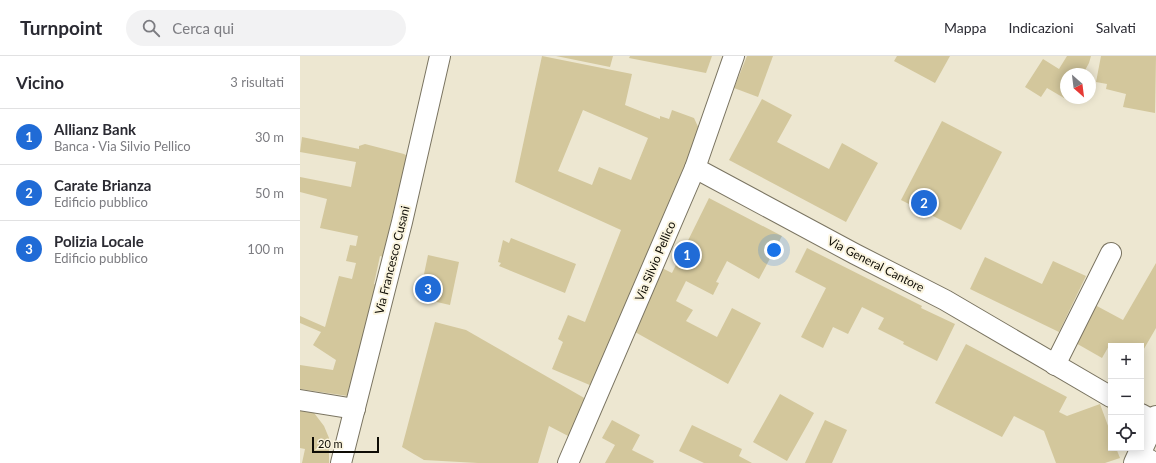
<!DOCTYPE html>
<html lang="it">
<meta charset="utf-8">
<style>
:root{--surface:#fff;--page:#f2f2f3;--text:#2b2b33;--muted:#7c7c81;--line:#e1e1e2;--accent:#206bd6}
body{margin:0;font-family:Lato,sans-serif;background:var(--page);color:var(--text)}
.controls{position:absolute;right:12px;bottom:12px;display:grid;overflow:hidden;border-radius:0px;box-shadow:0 2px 10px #0003}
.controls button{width:36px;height:36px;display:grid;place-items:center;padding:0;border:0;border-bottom:1px solid var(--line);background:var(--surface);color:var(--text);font:20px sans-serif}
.compass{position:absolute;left:760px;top:12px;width:36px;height:36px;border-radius:50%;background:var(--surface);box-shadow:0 2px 10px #0003;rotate:152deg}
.scale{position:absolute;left:12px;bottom:10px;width:67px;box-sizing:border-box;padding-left:4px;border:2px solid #0e0c05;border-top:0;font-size:11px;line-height:14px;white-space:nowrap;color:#0e0c05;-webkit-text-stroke:3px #faf4de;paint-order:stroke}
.you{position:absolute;left:474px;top:194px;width:14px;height:14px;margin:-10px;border:3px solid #fff;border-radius:50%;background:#1a73e8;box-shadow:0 0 0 6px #1a73e833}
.badge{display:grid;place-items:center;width:26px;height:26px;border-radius:50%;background:var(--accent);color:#fff;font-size:13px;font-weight:700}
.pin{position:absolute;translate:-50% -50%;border:2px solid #fff;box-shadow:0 1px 4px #0006}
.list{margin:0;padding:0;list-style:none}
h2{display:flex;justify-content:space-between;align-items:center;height:52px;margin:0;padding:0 16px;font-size:17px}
h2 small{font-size:13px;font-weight:400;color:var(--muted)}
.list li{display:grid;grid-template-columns:26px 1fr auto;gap:12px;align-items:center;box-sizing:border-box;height:56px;padding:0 16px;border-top:1px solid var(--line)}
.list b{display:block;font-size:15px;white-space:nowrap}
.list p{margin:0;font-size:13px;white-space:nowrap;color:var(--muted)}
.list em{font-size:13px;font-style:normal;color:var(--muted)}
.icon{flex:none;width:22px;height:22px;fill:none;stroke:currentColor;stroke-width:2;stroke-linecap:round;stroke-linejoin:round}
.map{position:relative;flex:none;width:856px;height:407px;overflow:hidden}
header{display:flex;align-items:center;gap:24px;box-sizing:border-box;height:56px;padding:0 20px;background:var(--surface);border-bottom:1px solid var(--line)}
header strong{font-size:19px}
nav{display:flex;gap:22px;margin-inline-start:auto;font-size:14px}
.search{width:280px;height:36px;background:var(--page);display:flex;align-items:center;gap:10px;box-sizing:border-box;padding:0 14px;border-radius:22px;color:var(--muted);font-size:15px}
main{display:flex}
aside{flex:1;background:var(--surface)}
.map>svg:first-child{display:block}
.building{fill:#d3c79c;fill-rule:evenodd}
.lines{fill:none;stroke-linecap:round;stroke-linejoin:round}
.minor-casing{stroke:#7a7461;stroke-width:22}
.tertiary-casing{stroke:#7a7461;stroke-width:24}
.minor{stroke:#fff;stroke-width:20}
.tertiary{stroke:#fff;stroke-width:22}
.labels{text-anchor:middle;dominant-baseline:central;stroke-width:4;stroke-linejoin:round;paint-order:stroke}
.street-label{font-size:12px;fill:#0e0c05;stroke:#faf4de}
</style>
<header>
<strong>Turnpoint</strong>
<div class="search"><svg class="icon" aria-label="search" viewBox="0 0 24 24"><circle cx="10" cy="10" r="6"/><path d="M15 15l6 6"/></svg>Cerca qui</div>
<nav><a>Mappa</a><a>Indicazioni</a><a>Salvati</a></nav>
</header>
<main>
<aside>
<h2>Vicino<small>3 risultati</small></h2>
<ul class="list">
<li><span class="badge">1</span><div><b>Allianz Bank</b><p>Banca · Via Silvio Pellico</p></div><em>30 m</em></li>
<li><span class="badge">2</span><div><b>Carate Brianza</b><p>Edificio pubblico</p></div><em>50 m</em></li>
<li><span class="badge">3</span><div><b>Polizia Locale</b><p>Edificio pubblico</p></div><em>100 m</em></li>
</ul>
</aside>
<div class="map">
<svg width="856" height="407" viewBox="0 0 856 407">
<rect width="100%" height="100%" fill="#ede7d1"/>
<!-- building -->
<g class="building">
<path d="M242,0l90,18 -7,31 35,14v-3l9,3 3,-9 22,8 6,13 -108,255 -40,-17 11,-27 -5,-3 10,-24 17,7 36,-92 -106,-48zM283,54l65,28 -17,42 -32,-13 -7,18 -34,-14z"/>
<path d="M256,0h57l-3,11z"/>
<path d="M330,0h82l-6,17 -77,-15z"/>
<path d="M447,0h26l-15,41 -24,-9z"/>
<path d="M597,0h53l-15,27 -41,-22z"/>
<path d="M767,0h24l-2,7 -6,11h-17v21l-2,3 -17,-10 -6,9 -16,-10 18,-28 16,10z"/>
<path d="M801,0h55l-1,57 -32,-6 3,-13 -20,-5 1,-5 -11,-2z"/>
<path d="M462,43l30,16 -15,27 52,27 13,-26 36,20 -32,59 -117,-62z"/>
<path d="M642,65l60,31 -41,78 -60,-30z"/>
<path d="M2,81l57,12v-3l6,-2 39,10 5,3 -12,56h-4l-10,44 -3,-1 -6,28 3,1 -29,111 -48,-7v-24l33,5 3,-10 -23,-15 8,-13 -21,-9v-7l25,11 14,-51 13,3 4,-16 -10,-2 4,-16 6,1 2,-10 -38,-8 7,-29 -27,-7v-15l51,10 5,-25 -56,-10z"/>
<path d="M409,142l73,38 -23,43 -32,-18 -11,21 3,1 -6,12 -27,-14 -10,20 17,9 -7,11 31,16 15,-29 29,15 -33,61 -93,-52 6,-12 -3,-1 24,-51 10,5z"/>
<path d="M211,182l65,26 -11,29 -66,-27 2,-3 -3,-1 5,-22 6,3z"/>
<path d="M507,192l115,58 -1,2 34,16 -18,37 -34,-17 1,-2 -26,-13 6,-11 -22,-11 -14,27 -15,-7 -10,21 -22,-11 25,-49 -31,-16z"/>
<path d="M128,199l31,7 -9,43 -31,-7z"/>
<path d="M685,201l57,27 11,-23 33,15 -27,56 -89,-43z"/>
<path d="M856,207v65l-15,26v-8h-28l-3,-2 -8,14 -28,-16 21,-37 28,15z"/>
<path d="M135,266l31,8 120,69 -16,38 -21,-11 -11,37h-60l-54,-3 -22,-13z"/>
<path d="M666,288l101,53 -8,15 8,4 33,-12 11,30v14h5l4,10 -15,5h-49l-12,-32 -30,-15 -12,21 -67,-34z"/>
<path d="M480,338l34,19 -27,48 -34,-19z"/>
<path d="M0,348l8,1 16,21 5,12v25h-27l3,-14 -5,-1z"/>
<path d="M312,364l28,15 -8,15 22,11 -1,2h-48l10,-18 -13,-7z"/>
<path d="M525,364l22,10 -15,33h-27z"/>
<path d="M392,369l50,24 -3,7 13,7h-48l-25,-12z"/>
</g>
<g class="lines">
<!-- minor casing -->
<g class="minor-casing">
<g id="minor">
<path d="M395,112l160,86 90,46 166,97"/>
<path d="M755,309l56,-112"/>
<path d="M0,344l55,9"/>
<path d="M841,358l13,7"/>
<path d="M839,398l16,9"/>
<path d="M41,407l61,-241 38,-166"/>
<path d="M268,407l127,-295 39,-112"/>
</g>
</g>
<!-- tertiary casing -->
<g class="tertiary-casing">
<path id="tertiary" d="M835,407l21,-46"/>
</g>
<!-- minor -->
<use href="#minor" class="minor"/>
<!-- tertiary -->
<use href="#tertiary" class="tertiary"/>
</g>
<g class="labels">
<!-- street labels -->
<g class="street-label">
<text transform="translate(92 204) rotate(-76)">Via Francesco Cusani</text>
<text transform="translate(355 205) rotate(-67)">Via Silvio Pellico</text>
<text transform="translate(576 208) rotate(27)">Via General Cantore</text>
</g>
</g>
</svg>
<div class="controls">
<button>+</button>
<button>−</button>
<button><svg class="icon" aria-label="locate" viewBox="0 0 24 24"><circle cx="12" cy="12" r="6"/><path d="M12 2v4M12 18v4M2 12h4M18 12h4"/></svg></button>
</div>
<svg class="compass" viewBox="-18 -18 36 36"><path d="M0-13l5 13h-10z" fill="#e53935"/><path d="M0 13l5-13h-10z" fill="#7c7c81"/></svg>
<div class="scale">20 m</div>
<div class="you"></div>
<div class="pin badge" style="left:387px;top:199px">1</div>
<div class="pin badge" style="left:624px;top:147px">2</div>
<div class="pin badge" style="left:128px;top:233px">3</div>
</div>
</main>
